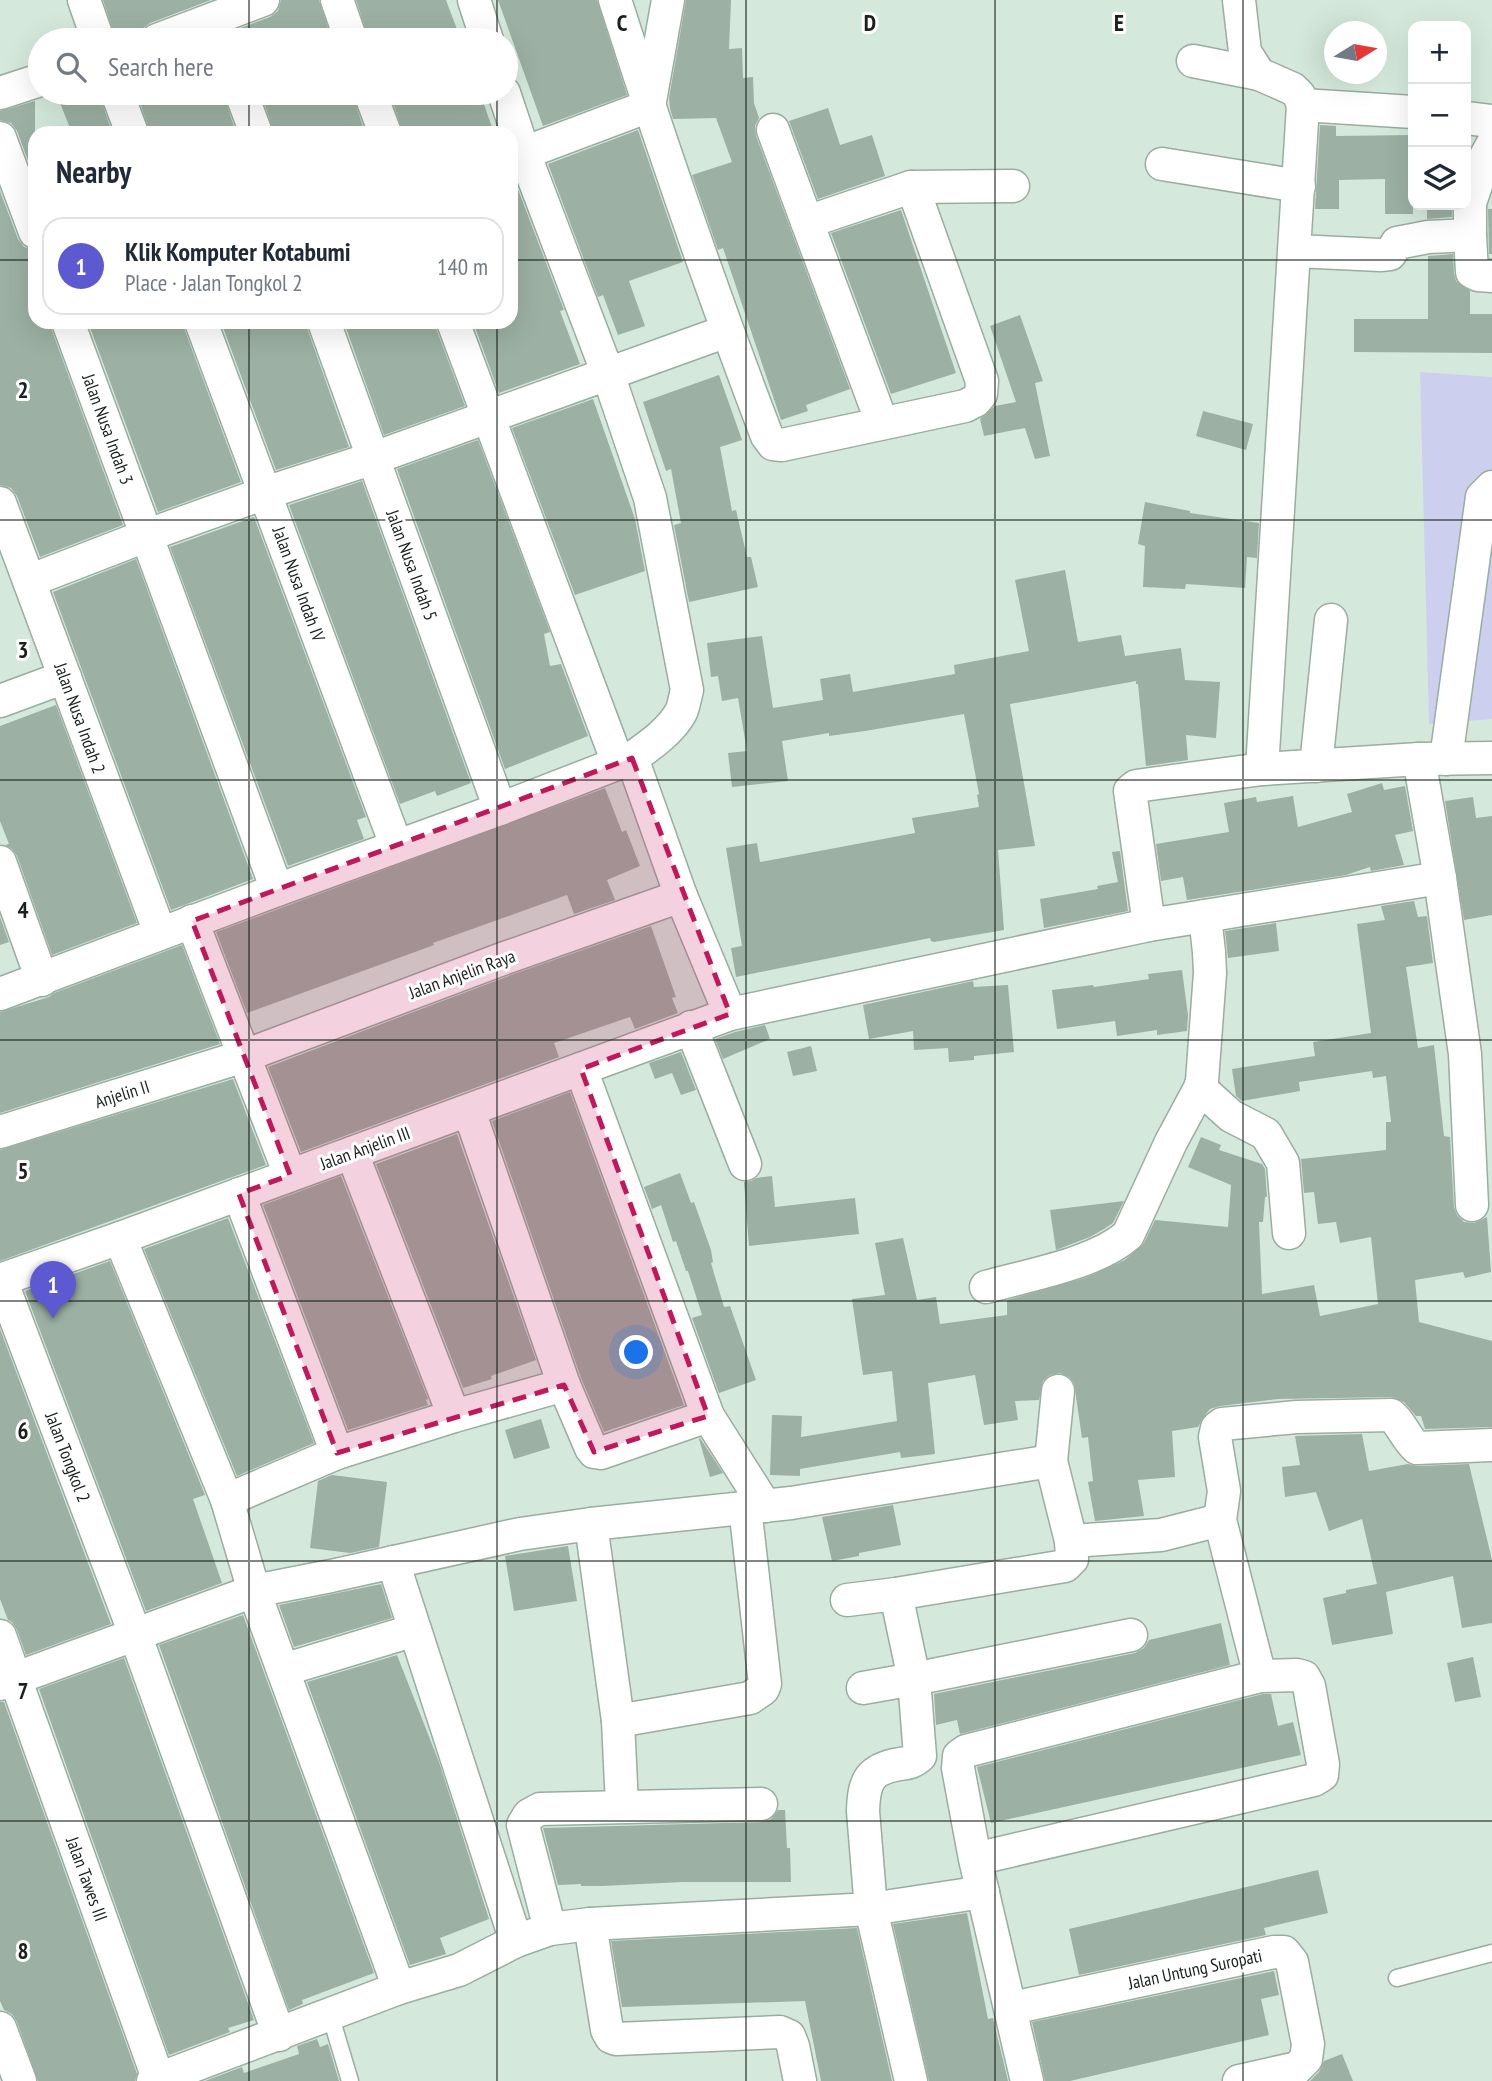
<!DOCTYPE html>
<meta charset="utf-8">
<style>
:root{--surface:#fff;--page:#f6f6f7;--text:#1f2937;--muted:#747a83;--line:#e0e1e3;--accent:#5d59d1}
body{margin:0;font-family:"PT Sans Narrow",sans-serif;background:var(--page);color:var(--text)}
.controls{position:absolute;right:21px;top:21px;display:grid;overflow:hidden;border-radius:14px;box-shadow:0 7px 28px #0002}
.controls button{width:63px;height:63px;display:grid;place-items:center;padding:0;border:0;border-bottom:2px solid var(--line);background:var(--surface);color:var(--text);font:35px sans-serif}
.compass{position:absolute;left:1324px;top:21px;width:63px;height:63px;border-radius:50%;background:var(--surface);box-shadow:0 7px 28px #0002;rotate:79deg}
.you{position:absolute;left:637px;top:1353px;width:24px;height:24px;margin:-18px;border:5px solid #fff;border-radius:50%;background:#1a73e8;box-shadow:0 0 0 10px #1a73e833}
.badge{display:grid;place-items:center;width:46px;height:46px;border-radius:50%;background:var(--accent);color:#fff;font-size:23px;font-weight:700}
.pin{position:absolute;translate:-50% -58px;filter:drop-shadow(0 2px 4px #0008)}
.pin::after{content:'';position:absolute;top:37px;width:24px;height:21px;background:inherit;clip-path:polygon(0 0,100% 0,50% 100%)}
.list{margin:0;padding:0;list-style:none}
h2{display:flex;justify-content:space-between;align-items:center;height:91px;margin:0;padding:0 28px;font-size:30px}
h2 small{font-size:23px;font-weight:400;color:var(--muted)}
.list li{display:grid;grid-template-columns:46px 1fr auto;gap:21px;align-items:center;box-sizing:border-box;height:98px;margin:0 14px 14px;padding:0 14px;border:2px solid var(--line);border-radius:21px}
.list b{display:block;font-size:26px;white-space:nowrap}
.list p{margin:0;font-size:23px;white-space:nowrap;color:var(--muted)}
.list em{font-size:23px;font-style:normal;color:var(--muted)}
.icon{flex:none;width:38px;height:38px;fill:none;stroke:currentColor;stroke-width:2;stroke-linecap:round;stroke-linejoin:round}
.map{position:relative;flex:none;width:1492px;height:2081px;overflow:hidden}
.search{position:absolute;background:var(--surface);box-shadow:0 7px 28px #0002;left:28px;top:28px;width:490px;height:77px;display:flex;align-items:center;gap:18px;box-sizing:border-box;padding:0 24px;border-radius:38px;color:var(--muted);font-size:26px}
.panel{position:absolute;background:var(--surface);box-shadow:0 7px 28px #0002;left:28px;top:126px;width:490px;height:203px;border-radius:21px}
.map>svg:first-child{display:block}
.green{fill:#ccd0ee}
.building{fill:#9cb0a3}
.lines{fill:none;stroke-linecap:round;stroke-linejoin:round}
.service-casing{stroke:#99ada1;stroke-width:19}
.minor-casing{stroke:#99ada1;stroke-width:35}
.service{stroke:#fff;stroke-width:16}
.minor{stroke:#fff;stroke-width:32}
.marked{fill:#c2185b;fill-opacity:0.2;stroke:#c2185b;stroke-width:5;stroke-dasharray:14 9;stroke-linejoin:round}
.grid{fill:none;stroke:#1a211d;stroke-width:2;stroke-opacity:0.55}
.labels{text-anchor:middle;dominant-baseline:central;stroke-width:6;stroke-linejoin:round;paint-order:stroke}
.street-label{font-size:18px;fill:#1a211d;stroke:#fff}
.grid-label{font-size:23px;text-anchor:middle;font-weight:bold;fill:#1a211d;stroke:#fff;stroke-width:6;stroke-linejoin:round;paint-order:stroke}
</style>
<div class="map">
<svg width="1492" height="2081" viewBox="0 0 1492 2081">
<rect width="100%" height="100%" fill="#d4e9dc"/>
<!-- green -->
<path class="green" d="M1420,372l72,5v342l-63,5z"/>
<!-- building -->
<g class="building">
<path d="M103,0h108l-61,23 -8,6 -3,11h-23z"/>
<path d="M281,0h38l13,40h-124l62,-23 8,-6z"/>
<path d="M356,0h90l15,40h-92z"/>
<path d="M498,0h99l30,95 -84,31z"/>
<path d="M686,0h45l-2,49 13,-1 1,30 10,-1 1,26 5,15 -4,8 1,10 94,253 -44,16 2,6 -27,9 -58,-172 -5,2 -26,-75 40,-13 -16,-44 -43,1 -3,-11 -1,-10z"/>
<path d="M56,93h43l13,40h-40z"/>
<path d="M137,93h86l13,40h-86z"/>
<path d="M261,93h91l13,40h-91z"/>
<path d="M390,93h90l14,40h-91z"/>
<path d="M35,101v78l-18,-48 -6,-8 -11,-3v-9z"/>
<path d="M828,108l12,37 32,-10 13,41 -67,23 -29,-78z"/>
<path d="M1320,125l16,1v10l77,-1v79h-28v-35l-46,1v29h-24z"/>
<path d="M638,130l45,132 -54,19 16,45 -27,9 -15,-40 -5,2 -50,-133z"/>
<path d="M511,171l53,139 -4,1 20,53 -81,29 -26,-71h38z"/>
<path d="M0,191l18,48 6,8 11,3v72h15l1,6 72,197 -83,32 -23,-61 -6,-8 -11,-3z"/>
<path d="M1427,208h25v9l-25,2z"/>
<path d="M1488,209h4v45h-3z"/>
<path d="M901,210l55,163 -65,21 -60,-161z"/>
<path d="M1453,254l1,19 2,8 14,10v23h22v39l-138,-1v-33h74v-63z"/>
<path d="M1020,315l23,66 -8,2 15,73 -15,3 -10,-31 -41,8 -4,-17 15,-13 21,-4 -26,-76z"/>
<path d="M88,322h95l1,6 57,154 -83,30z"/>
<path d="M221,322h85l1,6 42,119 -73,23z"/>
<path d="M344,322h91l1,6 29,78 -81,29z"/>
<path d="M719,375l23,65 -22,7 12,64 4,-1 11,47h4l7,30 -69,15 -15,-77 7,-2 -10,-54 -5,2 -23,-69z"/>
<path d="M593,399l42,120 10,52 -70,24 -63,-167z"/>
<path d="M1203,411l50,13 -7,26 -50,-14z"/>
<path d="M478,440l72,192 -6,2 6,32 11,-2 27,72 -83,33 -108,-300z"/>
<path d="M362,481l109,302 -34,13 -2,-5 -35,13 -111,-299z"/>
<path d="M1145,502l45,9v2l69,10 -2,35 -10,-1 -2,31 -59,-4 -1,5 -42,-2 2,-41 -7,-2z"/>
<path d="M254,517l112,300 -9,3 7,19 -76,27 -118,-319z"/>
<path d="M136,559l117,320 -82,31 -118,-318z"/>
<path d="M1065,570l13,72 43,-7 4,21 56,-8 4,32 35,2 -4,56 -30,-3 2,25 -42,6 -8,-82h-2v-3l-126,23 25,142 -37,4 6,80 -70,12 -3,-1 -1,-3 -194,39 -5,-29 11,-2 -16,-98 31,-5 3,19 155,-29 -3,-15 67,-11 -2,-12 2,-1 -15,-80 -99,17 -36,5v-3l-47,8 6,40 -56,6 -4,-34 19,-2 -9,-53 -16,3 -4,-25 -7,1 -4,-34 55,-7 11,72 50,-8 -3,-21 30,-5 3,18 102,-18 -1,-9 75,-14 -14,-71z"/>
<path d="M56,705l81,218 -85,32 -35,-99 -5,-7 -7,-4 4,-1 -9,-23v-95z"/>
<path d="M1382,783l2,7 21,-4 8,45 -18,4 9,30 -33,6 -1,-4 -24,8 -159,25 -4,-23 -22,4 -5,-37 73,-12 -5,-29 32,-6 1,5 36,-6 5,31 54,-15 -5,-18z"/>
<path d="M605,788l17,44 4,-2 14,36 -33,14 8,20 -41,14 -7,-19 -134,48 1,2 -30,11 -157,57 -31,-81z"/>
<path d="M1473,797l3,21 16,-2v99l-28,5 -19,-119z"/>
<path d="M1120,851l8,60 -84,17 -4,-29 58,-10 -1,-3 21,-4 -6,-30z"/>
<path d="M1414,901l4,16 9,-1 6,47 -27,4 12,81 16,-3 10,91 6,1 4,70 3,8 7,7 10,1 13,-6 4,55 -26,6 -2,-6 -48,8 4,42 73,19v86l-67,2 -4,-13h-5l-12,-14 -13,-5 -113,2 -58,7 -10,3 -4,5 -8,13 -26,4 3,46 -37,3 6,36 -49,5 -7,-39 5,-1 -5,-44 -6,1 -8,-55 -5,-6 -9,-4 -10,2 -7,6 -4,19 -24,1 3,19 -34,5 -9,-50 -47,8 7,71 -34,4 -1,-6 -100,17v7l-30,-1 2,-60 30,1 -1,21 96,-16 -5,-50 -29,4 -11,-76 33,-4 -10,-52 28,-5 14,62 19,-3 4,27 67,-9v-15l78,-22 40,-18 19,-17 11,-23 73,7 3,-42 -43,-18 13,-30 20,8 -2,5 43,14 3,5 2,28h-2l-2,25h-4l3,72 52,-9 6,31 58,-12 -7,-67 -31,6 -4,-21 -18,2 -4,-32 -10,1 -3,-34 85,-9v-28h5l-5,-46 -13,2 -1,-7 -73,11 1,9 -58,10 -6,-5 -4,-27 83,-13 -2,-14 58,-9 -14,-109 28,-4 -4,-14z"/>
<path d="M0,917l9,25 -9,3z"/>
<path d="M1276,923l3,28 -51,7 -3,-27z"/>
<path d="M651,926l25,71 -4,1 6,15 -43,16 -5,-12 -76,26 5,14 -258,95 -33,-85 243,-92z"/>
<path d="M182,945l38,99 -220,69v-101l49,-15 5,-4z"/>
<path d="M1182,970l6,45 -1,16 -30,4v-5l-40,6 -2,-15 -58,8 -5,-39 41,-5 1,2 55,-8 -1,-5z"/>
<path d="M973,981l1,6 34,-2 6,67 -40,4v4l-25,2 -1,-14 -34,2 -1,-19 -44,8 -6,-34z"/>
<path d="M765,1025l5,14 -47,20 -8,-20 20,-7z"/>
<path d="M811,1046l6,25 -24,5 -6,-24z"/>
<path d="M681,1052l15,38 -15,5 -9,-22 -17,6 -6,-16z"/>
<path d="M233,1079l33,86 -266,96v-111z"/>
<path d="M570,1092l114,313 -80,27 -23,-54 -89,-257z"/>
<path d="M457,1134l79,226 -45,16 1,3 -29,9 -87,-224z"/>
<path d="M680,1173l11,30 3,-1 17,48 2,12 -2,1 13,44 6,-1 26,74 -37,13 -27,-75 10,-3 -14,-44h-2l-10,-30 -3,1 -12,-37 -9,4 -8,-22z"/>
<path d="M341,1176l87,223 -2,1 2,5 -80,25 -85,-225z"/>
<path d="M772,1176l3,31 80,-9 4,36 -110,12 -5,-64 7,-1 5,-3z"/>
<path d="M1124,1201l-11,22 -9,6 -14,8 -34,13 -6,-40z"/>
<path d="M228,1218l86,225 -77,33 -93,-227z"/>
<path d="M110,1261l95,234 -12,4 29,84 -76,28 -121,-320z"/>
<path d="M0,1329l111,295 -85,31 -9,-25 -5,-8 -4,-2 -8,-21z"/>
<path d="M541,1419l9,29 -36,11 -9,-29z"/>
<path d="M1362,1434l7,37 39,-7 10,2 51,-2 23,96v63l-30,5 -9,-52 -67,16 7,42 -61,11 -9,-47 23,-5v-3l31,-6 -15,-65 -33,12 -13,-39 -31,5 -3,-30 18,-2 -5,-29z"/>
<path d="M700,1438l23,35 -13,4 -11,-38z"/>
<path d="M332,1475l55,7 -8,65 -29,6 -40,-5 8,-67z"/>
<path d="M893,1505l8,40 -42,8v3l-27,5 -10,-44z"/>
<path d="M568,1546l9,55 -63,10 -9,-55z"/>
<path d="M381,1584l11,34 -98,29 -15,-42z"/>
<path d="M243,1615l131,358 -72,27 1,4 -14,6 -130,-365z"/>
<path d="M1221,1623l9,42 -270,69 -3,-14 -21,5 -2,-31 201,-41 9,-5 5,-8z"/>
<path d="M397,1655l42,107 50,157 -49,19 6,16 -36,11 -103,-283z"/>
<path d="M1473,1657l8,40 -26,5 -8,-39z"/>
<path d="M124,1658l130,362 -26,8 2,4 -61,23 -130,-366z"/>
<path d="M1263,1694h8l7,32 15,-4 8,33 -310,68 -14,-56z"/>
<path d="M0,1702h4l133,372 -2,7h-97l-21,-59 -5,-8 -8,-4 -4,-9z"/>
<path d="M778,1810h7l2,38h3l1,34h-108l-82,4h-20v-2l-23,1 -15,-57 218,-6 10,-3z"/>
<path d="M1318,1870l10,43 -64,15 2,7 -187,40 -10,-46z"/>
<path d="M967,1913l21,106 5,-1 15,63h-79l-36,-157z"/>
<path d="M857,1928l35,153h-71l-16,-80 -183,6 -11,-66z"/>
<path d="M1274,1971l5,24 -18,4 8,36 -199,46h-25l-13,-59z"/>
<path d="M317,2039l3,8 8,-3 11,37h-134l37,-14 2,6 55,-19 -2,-8z"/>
<path d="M1342,2054l11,27h-43l9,-9 5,-11z"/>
</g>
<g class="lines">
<!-- service casing -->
<g class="service-casing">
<g id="service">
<path d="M1397,1978l95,-25"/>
<path d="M330,2014l20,67"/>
</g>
</g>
<!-- minor casing -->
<g class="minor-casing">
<g id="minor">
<path d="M84,0l14,40"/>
<path d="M337,0l14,40"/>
<path d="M474,0l13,40"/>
<path d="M615,0c47,147 97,292 152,436l6,8 9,1 183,-39 10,-5 6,-7 1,-13 -64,-179 -7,-15"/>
<path d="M1239,0l6,52 14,22 34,15 6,6 4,10 -41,664"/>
<path d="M157,40l106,-40"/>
<path d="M1193,61l66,13"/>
<path d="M0,93l40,-13"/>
<path d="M117,93l15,40"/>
<path d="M241,93l15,40"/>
<path d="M370,93l15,40"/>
<path d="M650,101l18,-101"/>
<path d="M1303,105l110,7"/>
<path d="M1466,118l26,3"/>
<path d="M773,130l34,92"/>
<path d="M0,138l35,94"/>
<path d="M524,153l125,-47"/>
<path d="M1162,164l137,22"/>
<path d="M1470,235l2,37 6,3 14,1"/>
<path d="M1296,251l84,4 10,-1 7,-11 31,-6 42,-2v-32l16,-47 6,-11"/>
<path d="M68,322l209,568"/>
<path d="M201,322l195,523"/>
<path d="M324,322l176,487"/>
<path d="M453,322l165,441"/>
<path d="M882,423l-75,-201 104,-35 102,-1"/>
<path d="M0,503l160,430"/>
<path d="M29,581l119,-46 117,-42 109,-35 353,-127"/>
<path d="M0,701l65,-24"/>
<path d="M632,758l49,138 49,118"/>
<path d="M1419,759l21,119 25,176 7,151"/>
<path d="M1446,759l36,-262 10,-10"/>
<path d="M1316,766l15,-146"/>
<path d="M0,862l42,118"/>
<path d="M192,921l98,254"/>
<path d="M1149,925l-19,-134 6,-5 126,-17 157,-10 73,-1"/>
<path d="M0,994l277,-104 223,-81 132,-51c17,-12 39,-27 49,-46 3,-6 4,-15 6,-22l-37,-192 -42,-124 -84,-221 -20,-60"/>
<path d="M691,1027l54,137"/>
<path d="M581,1069l127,347 57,90"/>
<path d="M1200,1088l31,28 35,18 17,29 6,70"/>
<path d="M469,1111l95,274 27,63 3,4 7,1 107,-37"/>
<path d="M0,1132l244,-76 261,-98 176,-62"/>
<path d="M352,1153l102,263"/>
<path d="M239,1194l98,259"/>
<path d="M120,1238l107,262 27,91 145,397"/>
<path d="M0,1280l120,-42 610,-224 419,-89 291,-47"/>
<path d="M1,1280l134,354 144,401"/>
<path d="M986,1287c42,-12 109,-23 142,-52l43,-93 29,-54 2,-7 8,-108 -1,-21 -4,-36"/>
<path d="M1051,1461l7,-70"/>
<path d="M227,1500l110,-47 117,-37 110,-31"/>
<path d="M591,1524l27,197 4,85"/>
<path d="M1071,1541l90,-6 59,-15"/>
<path d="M393,1562l123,379"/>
<path d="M0,1636l159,445"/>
<path d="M283,1670l132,-40"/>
<path d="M1260,1676l-40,-156 4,-29 -9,-54 2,-9 5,-4 75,-7 94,-2c11,9 15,24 26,33l75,-3"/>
<path d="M0,1684l254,-93 77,-15 189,-42 71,-10 200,-21 260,-42 20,80 1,18 -7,7 -169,28 -49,6"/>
<path d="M863,1688l51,-9 -18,-85"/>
<path d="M618,1721l132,-23 13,-9 2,-5 -20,-177"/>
<path d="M975,1859l339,-79 8,-5 1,-11 -14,-78 -5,-9 -7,-2 -37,1 -294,75 -7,5 -1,12 17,91 52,222"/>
<path d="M590,1924l17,106 4,7 5,2 164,-7 9,4 4,10 7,35"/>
<path d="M550,1929l-27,-104 6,-10 11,-6 221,-5"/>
<path d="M1012,2008l262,-56h10l8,10 16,82 -2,15 -9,9 -58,13"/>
<path d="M0,2028l20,53"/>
<path d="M153,2081l246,-93 60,-18 57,-29 34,-12 40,-5 281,-15 112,-17"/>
<path d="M911,2081l-40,-172 -8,-98c1,-30 6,-42 37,-47 8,-1 14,-2 20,-8l-6,-77 217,-44"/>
</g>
</g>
<!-- service -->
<use href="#service" class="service"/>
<!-- minor -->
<use href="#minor" class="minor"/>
</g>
<!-- marked area -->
<path class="marked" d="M632,758l98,256 -149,55 127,347 -114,36 -30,-67 -227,68 -98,-259 51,-19 -98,-254z"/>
<!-- grid -->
<path class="grid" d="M249,0v40M497,0v40M746,0v2081M995,0v2081M1243,0v2081M249,93v40M497,93v40M0,260h35M511,260h981M249,322v1759M497,322v1759M0,520h1492M0,780h1492M0,1040h1492M0,1301h1492M0,1561h1492M0,1821h1492"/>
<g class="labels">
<!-- street labels -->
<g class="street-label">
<text transform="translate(108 429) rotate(70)">Jalan Nusa Indah 3</text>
<text transform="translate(412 565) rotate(70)">Jalan Nusa Indah 5</text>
<text transform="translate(299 584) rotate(70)">Jalan Nusa Indah IV</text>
<text transform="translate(80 718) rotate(70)">Jalan Nusa Indah 2</text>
<text transform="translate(462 974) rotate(-20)">Jalan Anjelin Raya</text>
<text transform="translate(122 1094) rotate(-17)">Anjelin II</text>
<text transform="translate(365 1148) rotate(-20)">Jalan Anjelin III</text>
<text transform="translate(68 1457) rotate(69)">Jalan Tongkol 2</text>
<text transform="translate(87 1879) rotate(70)">Jalan Tawes III</text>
<text transform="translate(1195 1969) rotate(-12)">Jalan Untung Suropati</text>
</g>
</g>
<g class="grid-label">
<text x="622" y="31">C</text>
<text x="870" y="31">D</text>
<text x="1119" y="31">E</text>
<text x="23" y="398">2</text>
<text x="23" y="658">3</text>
<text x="23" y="918">4</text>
<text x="23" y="1179">5</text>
<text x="23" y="1439">6</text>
<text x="23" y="1699">7</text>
<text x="23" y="1959">8</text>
</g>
</svg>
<div class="controls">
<button>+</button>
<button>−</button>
<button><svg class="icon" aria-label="layers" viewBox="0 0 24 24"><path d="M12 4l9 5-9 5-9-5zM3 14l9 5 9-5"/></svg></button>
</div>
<svg class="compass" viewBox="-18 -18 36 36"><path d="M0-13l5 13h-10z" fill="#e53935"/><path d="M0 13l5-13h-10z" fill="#747a83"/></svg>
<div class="you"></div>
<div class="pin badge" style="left:53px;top:1319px">1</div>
<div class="search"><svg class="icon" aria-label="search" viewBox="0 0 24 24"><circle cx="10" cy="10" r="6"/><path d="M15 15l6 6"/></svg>Search here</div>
<section class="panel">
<h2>Nearby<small></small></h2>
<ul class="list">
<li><span class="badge">1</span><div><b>Klik Komputer Kotabumi</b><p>Place · Jalan Tongkol 2</p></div><em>140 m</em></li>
</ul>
</section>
</div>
